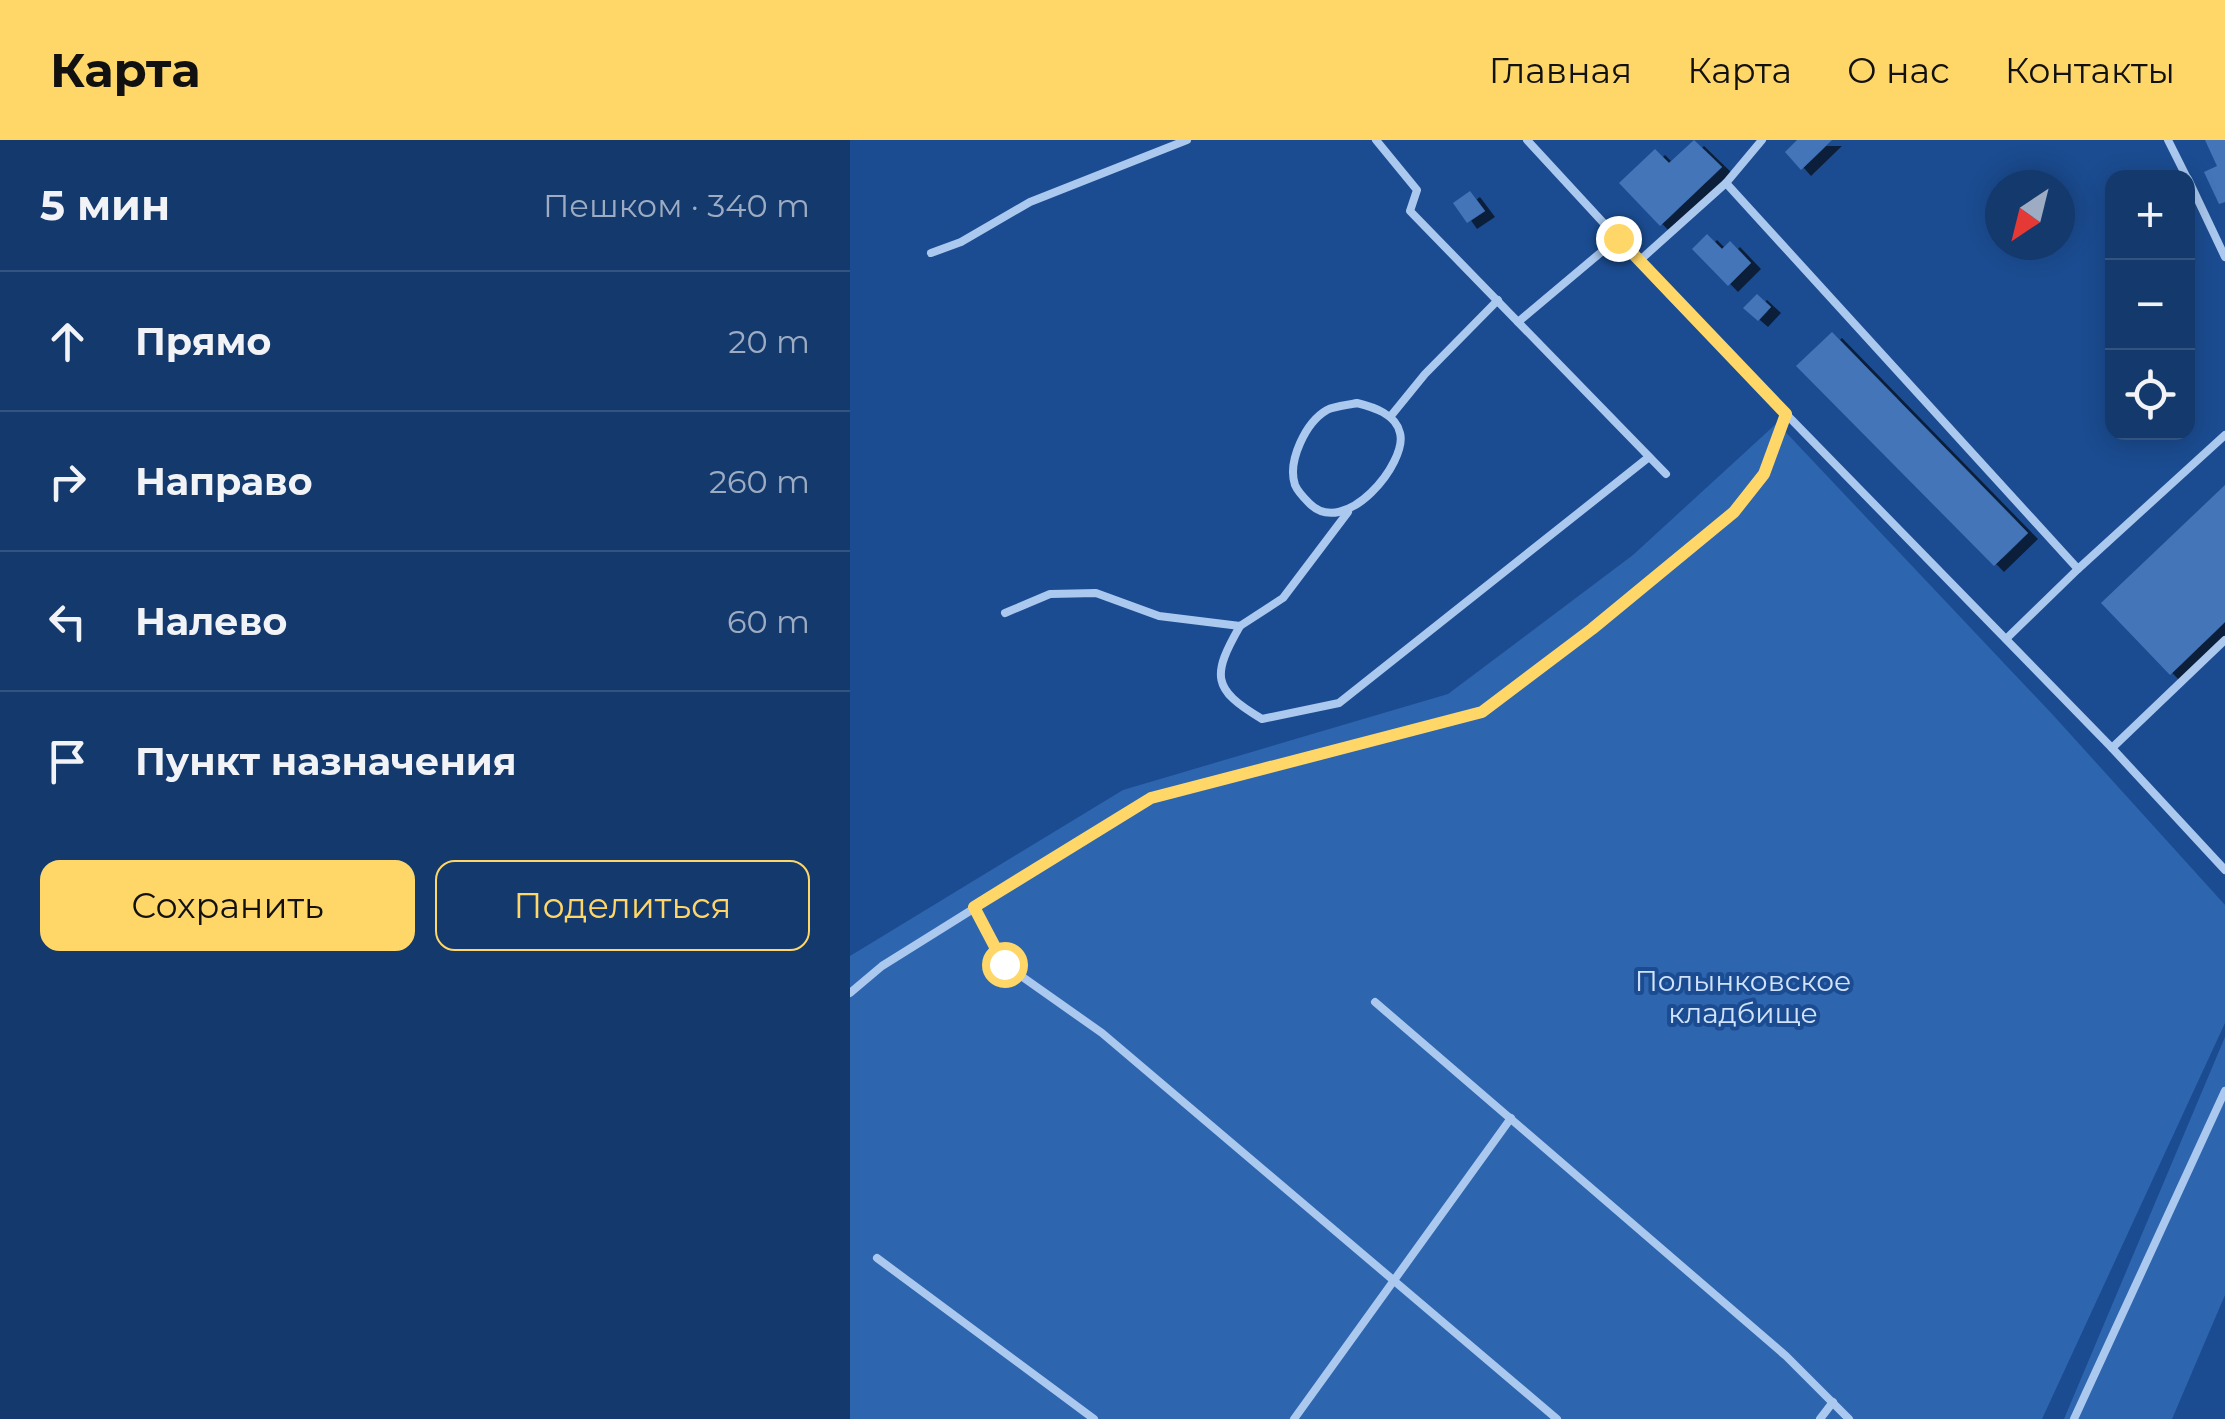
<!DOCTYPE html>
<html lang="ru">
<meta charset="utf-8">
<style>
:root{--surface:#14396d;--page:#1d4072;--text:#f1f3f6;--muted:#9dacc2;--line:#335380;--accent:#ffd768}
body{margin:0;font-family:Montserrat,sans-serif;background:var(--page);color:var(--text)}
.controls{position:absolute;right:30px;top:30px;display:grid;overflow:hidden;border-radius:20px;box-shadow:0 5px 25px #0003}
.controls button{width:90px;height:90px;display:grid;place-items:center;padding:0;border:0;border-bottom:2px solid var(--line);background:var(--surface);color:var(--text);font:50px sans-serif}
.compass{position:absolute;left:1135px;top:30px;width:90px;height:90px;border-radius:50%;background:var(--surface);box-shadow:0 5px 25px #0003;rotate:215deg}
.stop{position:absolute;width:30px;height:30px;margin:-22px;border:8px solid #ffd768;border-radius:50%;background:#fff}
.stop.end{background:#ffd768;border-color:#fff;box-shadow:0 2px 10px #0008}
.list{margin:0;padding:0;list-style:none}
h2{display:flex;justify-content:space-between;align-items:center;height:130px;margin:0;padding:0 40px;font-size:42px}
h2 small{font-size:32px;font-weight:400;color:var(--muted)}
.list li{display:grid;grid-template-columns:65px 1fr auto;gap:30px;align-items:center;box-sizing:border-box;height:140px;padding:0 40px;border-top:2px solid var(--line)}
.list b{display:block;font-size:38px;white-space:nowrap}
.list em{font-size:32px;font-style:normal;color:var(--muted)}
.actions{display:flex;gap:20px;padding:30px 40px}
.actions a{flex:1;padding:22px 0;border:2px solid var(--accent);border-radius:20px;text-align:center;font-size:35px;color:var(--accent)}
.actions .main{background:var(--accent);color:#111}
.icon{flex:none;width:55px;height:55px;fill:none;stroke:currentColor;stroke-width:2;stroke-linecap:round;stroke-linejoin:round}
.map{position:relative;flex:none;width:1375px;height:1279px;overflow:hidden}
header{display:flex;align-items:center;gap:60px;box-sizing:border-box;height:140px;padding:0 50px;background:var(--accent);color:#111}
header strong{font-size:48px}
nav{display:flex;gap:55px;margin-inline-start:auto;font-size:35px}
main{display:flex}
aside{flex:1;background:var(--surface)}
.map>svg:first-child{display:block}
.green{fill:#2e65af}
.building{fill:#4475b9;filter:url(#shadow)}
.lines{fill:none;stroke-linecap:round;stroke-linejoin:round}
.service{stroke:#abc8ef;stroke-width:8}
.route{stroke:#ffd768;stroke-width:12}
.labels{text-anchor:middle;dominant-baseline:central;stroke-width:8;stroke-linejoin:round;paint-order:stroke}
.park-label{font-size:28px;fill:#d1e3fa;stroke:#1b4c91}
</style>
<header>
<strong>Карта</strong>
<nav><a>Главная</a><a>Карта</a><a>О нас</a><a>Контакты</a></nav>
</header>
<main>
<aside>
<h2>5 мин<small>Пешком · 340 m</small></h2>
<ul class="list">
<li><svg class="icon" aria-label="ahead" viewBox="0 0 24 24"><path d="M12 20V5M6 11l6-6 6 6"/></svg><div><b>Прямо</b></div><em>20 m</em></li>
<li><svg class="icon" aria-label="right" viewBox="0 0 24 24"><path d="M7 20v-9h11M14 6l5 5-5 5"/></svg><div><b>Направо</b></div><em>260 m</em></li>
<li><svg class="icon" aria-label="left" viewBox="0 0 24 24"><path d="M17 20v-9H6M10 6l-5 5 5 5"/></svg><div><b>Налево</b></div><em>60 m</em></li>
<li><svg class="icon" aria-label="arrive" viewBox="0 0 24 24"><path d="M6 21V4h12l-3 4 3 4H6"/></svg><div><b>Пункт назначения</b></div></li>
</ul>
<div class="actions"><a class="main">Сохранить</a><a>Поделиться</a></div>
</aside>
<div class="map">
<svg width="1375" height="1279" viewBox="0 0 1375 1279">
<defs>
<filter id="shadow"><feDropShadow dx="10" dy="6" stdDeviation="0" flood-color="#0009"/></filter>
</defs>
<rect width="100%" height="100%" fill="#1b4c91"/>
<!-- green -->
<g class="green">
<path d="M927,283l276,292 172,190v118l-183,396h-1192v-463l273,-166 325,-96 185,-139z"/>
<path d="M1375,897v258l-53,124h-108z"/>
</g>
<!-- building -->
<g class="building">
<path d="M844,0l28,27 -62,59 -41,-43 36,-34 14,14z"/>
<path d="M947,0h35l-31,30 -16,-18z"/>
<path d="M1355,0h20v62l-6,2 -15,-32 13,-6z"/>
<path d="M620,51l15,20 -18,12 -14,-20z"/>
<path d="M857,94l15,15 8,-8 21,22 -23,23 -36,-37z"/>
<path d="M907,154l14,13 -13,14 -15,-13z"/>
<path d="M982,192l196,201 -34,33 -198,-200z"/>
<path d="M1375,345v137l-55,53 -69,-72z"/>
</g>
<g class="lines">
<!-- service -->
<g class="service">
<path d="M526,0l41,50 -7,21 256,263"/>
<path d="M677,0l143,155 442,453 113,122"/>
<path d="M1318,0l19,38"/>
<path d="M1338,39l37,78"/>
<path d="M876,43l352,386 147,-134"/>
<path d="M81,113l30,-11 69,-40 157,-62"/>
<path d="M789,121l87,-78 36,-43"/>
<path d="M668,182l100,-84"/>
<path d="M507,263c16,4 39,11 43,30 8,29 -55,107 -91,70 -5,-5 -11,-11 -14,-18 -8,-24 11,-63 32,-75 8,-4 22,-5 30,-7z"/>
<path d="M540,277l35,-43 73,-74"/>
<path d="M155,473l45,-19 46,-1 63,23 81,10 43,-28 65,-86"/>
<path d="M390,486c-28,49 -29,63 22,93l77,-16 310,-246"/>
<path d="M1156,499l72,-70"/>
<path d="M1262,608l113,-108"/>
<path d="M124,767l30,57 98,69 455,386"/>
<path d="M0,853l32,-27 269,-168 331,-86 110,-83 142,-117 29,-37 23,-61"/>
<path d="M525,862l411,354 63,63"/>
<path d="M27,1118l217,161"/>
<path d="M444,1279l217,-301"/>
<path d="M970,1279l13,-17"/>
<path d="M1224,1279l151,-328"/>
</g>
</g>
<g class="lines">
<!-- route -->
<path class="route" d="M154,824l-30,-57 177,-109 331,-86 110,-83 142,-117 30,-38 22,-60 -168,-176"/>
</g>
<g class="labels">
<!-- park labels -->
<g class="park-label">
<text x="893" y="841">Полынковское<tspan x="893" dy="32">кладбище</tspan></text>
</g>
</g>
</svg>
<div class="controls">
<button>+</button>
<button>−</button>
<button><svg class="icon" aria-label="locate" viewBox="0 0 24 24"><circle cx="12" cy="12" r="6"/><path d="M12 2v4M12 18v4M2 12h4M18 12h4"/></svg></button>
</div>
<svg class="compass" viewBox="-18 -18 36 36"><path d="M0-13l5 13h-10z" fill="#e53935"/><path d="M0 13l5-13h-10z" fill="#9dacc2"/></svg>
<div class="stop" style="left:154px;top:824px"></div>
<div class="stop end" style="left:768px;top:98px"></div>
</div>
</main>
